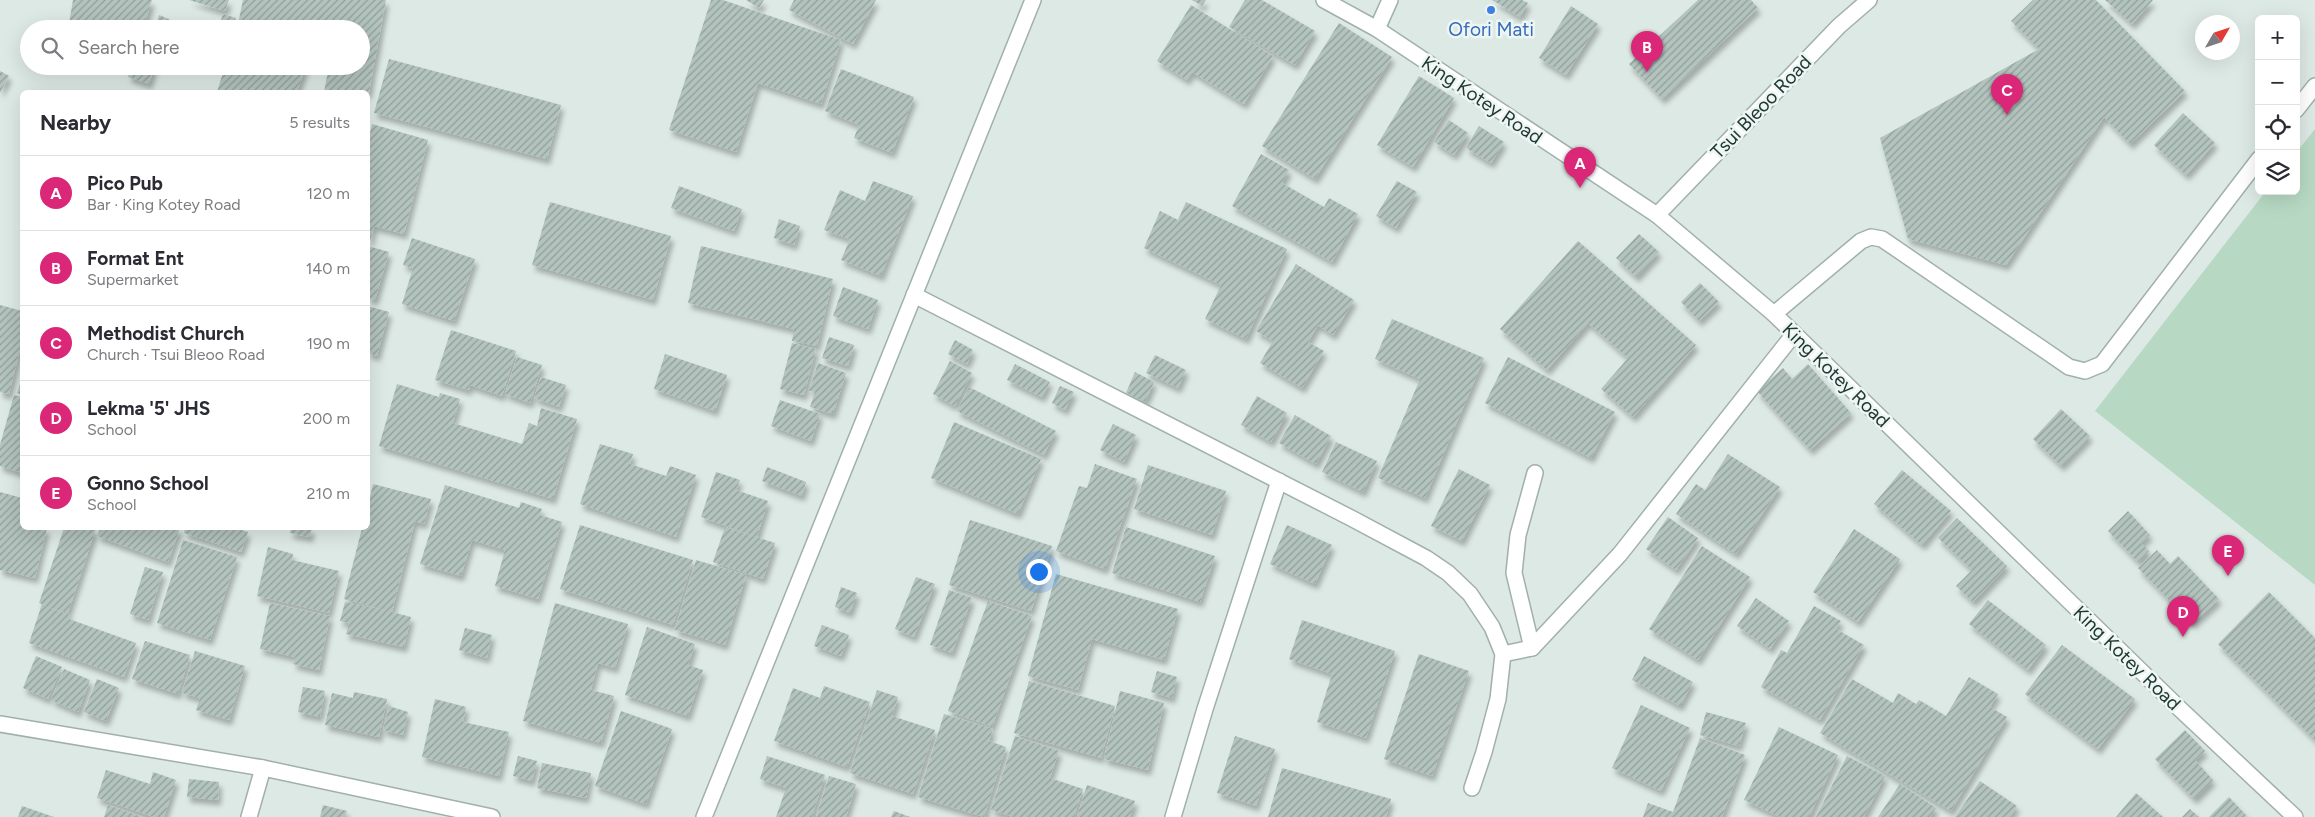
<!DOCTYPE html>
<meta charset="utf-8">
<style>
:root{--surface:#fff;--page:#f7f7f7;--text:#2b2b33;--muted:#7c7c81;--line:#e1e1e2;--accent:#db2777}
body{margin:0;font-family:Figtree,sans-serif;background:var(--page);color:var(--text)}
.controls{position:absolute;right:15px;top:15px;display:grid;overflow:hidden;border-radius:8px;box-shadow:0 5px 20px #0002}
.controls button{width:45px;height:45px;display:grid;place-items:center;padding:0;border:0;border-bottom:1px solid var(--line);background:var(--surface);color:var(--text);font:25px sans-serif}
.compass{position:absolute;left:2195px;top:15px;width:45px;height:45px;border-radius:50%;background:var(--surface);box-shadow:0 5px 20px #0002;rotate:51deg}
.you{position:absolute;left:1038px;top:571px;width:18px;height:18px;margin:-12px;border:4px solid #fff;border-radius:50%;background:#1a73e8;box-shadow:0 0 0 8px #1a73e833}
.badge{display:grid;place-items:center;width:32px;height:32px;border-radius:50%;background:var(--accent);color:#fff;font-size:16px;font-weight:700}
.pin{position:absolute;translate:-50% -41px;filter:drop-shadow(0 1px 2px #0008)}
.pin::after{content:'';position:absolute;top:26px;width:18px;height:15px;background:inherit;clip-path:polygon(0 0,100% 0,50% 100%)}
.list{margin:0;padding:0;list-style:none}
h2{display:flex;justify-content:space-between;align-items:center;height:65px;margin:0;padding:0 20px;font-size:21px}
h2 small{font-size:16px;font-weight:400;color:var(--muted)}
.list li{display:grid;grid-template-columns:32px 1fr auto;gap:15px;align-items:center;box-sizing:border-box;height:75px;padding:0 20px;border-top:1px solid var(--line)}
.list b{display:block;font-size:19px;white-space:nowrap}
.list p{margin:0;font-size:16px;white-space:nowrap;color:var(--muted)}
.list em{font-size:16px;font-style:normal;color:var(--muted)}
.icon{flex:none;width:28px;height:28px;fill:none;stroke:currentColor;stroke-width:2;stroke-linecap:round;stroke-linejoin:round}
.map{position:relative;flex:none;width:2315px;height:817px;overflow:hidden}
.search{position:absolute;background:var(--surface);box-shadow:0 5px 20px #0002;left:20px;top:20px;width:350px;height:55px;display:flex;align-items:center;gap:12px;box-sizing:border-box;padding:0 18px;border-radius:28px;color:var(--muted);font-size:19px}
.panel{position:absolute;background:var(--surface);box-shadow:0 5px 20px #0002;left:20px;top:90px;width:350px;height:440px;border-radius:8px}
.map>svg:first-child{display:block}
.garden{fill:#b7d9c3}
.building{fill:url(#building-hatch);filter:url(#shadow)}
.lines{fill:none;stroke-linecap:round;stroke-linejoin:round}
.minor-casing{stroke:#a1b0ac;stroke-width:18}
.minor{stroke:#fff;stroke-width:15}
.shop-dot{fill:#3f7fe0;stroke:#edf6f2;stroke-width:2}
.labels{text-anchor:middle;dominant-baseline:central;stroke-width:5;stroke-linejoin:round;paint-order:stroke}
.shop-label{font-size:19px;fill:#366cbe;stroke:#edf6f2}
.street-label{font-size:19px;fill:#203733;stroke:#edf6f2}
</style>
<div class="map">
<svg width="2315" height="817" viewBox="0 0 2315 817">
<defs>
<pattern id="building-hatch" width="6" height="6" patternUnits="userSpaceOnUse" patternTransform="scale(1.25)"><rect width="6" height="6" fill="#b3c3be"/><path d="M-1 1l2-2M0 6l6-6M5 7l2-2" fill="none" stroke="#919f9b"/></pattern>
<filter id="shadow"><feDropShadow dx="3" dy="5.5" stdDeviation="2.5" flood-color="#0004"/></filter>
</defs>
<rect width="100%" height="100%" fill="#dde9e5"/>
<!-- garden -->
<path class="garden" d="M2315,129v456l-220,-174 171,-220h30v-38z"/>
<!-- building -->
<g class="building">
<path d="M73,0h79l-9,29h-60l-14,-5z"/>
<path d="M189,0h40l-4,11z"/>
<path d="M243,0h143l-18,98v-6h-44l5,-26h32v-37h-124z"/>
<path d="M711,0h12l118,40 -20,64 -63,-21 -22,69 -67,-22z"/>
<path d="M746,0h18l-5,8z"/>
<path d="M794,0h82l-23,44 -64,-34z"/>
<path d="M1192,0h14l-4,6z"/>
<path d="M1245,0h17l53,31 -20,34 -66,-38z"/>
<path d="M1492,0h30l6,3 -8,14z"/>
<path d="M1698,0h53l7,8 -96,91 -33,-35z"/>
<path d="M2033,0h63l89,91 -55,53 -26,-27 -98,148 -98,-26 -28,-101 159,-89 -28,-28z"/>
<path d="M2105,0h48l-21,24z"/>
<path d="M1191,5l82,51 -29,48 -52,-32 -5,8 -30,-19z"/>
<path d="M1571,6l27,18 -32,51 -27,-17z"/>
<path d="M223,14l13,4 -4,11h-14z"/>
<path d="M159,15l10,4 -3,10h-11z"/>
<path d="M1339,23l53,34 -77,122 -53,-33z"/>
<path d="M389,59l172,46 -14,54 -173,-46z"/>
<path d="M131,66h24l-6,18 -21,-7z"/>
<path d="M225,66h81l-9,26h-80z"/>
<path d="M841,69l73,28 -22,56 -38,-15 5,-13 -34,-14z"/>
<path d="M0,71l9,5 -9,17z"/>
<path d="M1419,76l35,22 -41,69 -36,-22z"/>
<path d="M2183,113l32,30 -29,32 -32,-30z"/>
<path d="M1449,120l19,13 -14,22 -20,-13z"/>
<path d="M372,124l56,16 -24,94 -30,-8 -4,16 -2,-1v-99z"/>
<path d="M1479,126l25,16 -13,21 -25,-15z"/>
<path d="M1261,154l28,16 -7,13 42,24 5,-9 29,16 -26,48 -100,-56z"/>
<path d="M873,181l40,15 -32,80 -40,-16 9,-21 -26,-9 16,-40 25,11z"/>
<path d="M1397,181l20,11 -21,36 -20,-12z"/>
<path d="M679,186l63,23 -8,22 -63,-23z"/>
<path d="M550,202l121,34 -18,64 -121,-35z"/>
<path d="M1186,202l101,47 -41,90 -41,-20 16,-34 -77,-37 16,-37 18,9z"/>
<path d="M779,219l21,7 -6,19 -20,-7z"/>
<path d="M1639,234l20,18 -23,25 -20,-19z"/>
<path d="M412,238l63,21 -21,62 -52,-17 11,-36 -10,-3z"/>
<path d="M1578,241l118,104 -63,72 -32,-28 27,-31 -40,-35 -41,47 -47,-41z"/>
<path d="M368,246l21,6 -14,48 -7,-2z"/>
<path d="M701,246l132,33 -16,67 -25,-5 2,-12 -106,-26z"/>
<path d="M1296,264l58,36 -21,35 -15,-10 -10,17 16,9 -22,37 -42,-25 13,-22 -17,-10z"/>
<path d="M1700,283l19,19 -20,19 -18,-19z"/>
<path d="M843,287l35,13 -10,29 -35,-13z"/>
<path d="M0,305l22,6v30l-13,53 -9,-2z"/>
<path d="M368,306l21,6 -12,44 -9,-3z"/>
<path d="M1392,319l92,39 -59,140 -47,-20 42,-99 -45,-20z"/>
<path d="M451,330l65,21 -14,45 -32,-11 -1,5 -34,-10z"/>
<path d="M829,337l25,8 -6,21 -26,-8z"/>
<path d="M955,340l18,10 -6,14 -19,-10z"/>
<path d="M792,343l24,6 -12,46 -24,-6z"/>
<path d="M665,354l62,21 -12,36 -61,-22z"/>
<path d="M1155,355l31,15 -8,18 -32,-15z"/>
<path d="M517,357l25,8 -12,38 -25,-9z"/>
<path d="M1508,357l107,55 -24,46 -106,-55z"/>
<path d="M950,361l22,12 -17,33 -22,-12z"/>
<path d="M818,363l28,10 -13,41 -23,-7 5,-15 -6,-1z"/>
<path d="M1015,364l35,18 -8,15 -35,-17z"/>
<path d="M1808,364l43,49 -41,37 -53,-59 26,-23 9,11z"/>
<path d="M1135,372l19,10 -9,20 -19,-9z"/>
<path d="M541,377l25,8 -7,22 -25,-9z"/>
<path d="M22,378v17l-5,-2z"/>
<path d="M397,384l42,13 1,-4 20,6 -7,24 69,21 7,-21 8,3 4,-18 36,11 -24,80 -174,-53z"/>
<path d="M1060,386l14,6 -9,18 -13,-7z"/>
<path d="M969,387l87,44 -12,24 -87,-44z"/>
<path d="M14,395l8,2v76l-22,-7v-21z"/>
<path d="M1257,396l30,17 -16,29 -30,-17z"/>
<path d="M780,400l40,14 -9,27 -40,-15z"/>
<path d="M2061,409l29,27 -29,30 -28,-27z"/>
<path d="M1295,415l36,21 -15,28 -37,-21z"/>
<path d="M954,422l87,37 -23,55 -87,-36z"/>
<path d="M1113,424l23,11 -12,27 -24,-12z"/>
<path d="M1336,442l41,19 -14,31 -41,-20z"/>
<path d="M600,444l33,10 -3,10 36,12 4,-10 26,9 -20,62 -96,-33z"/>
<path d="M1728,454l52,33 -44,67 -60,-40 20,-30 9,6z"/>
<path d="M1095,464l42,15 -32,90 -49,-18 23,-65 8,2z"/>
<path d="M1148,465l78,26 -14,44 -78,-26z"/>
<path d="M767,467l39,15 -4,14 -40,-15z"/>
<path d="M1459,469l31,16 -28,56 -31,-15z"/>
<path d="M1902,470l49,41 -29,34 -48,-41z"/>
<path d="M716,472l24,8 -4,10 32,11 -11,36 -56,-20z"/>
<path d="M373,484l58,15 -7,25 -9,-3 -23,91 19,5 -7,30 -58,-13 3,-11 -9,-2 5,-19 43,9 -44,-12 18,-71h6v-22z"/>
<path d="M445,485l74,23 2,-6 21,7 -2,6 22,7 -24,77 -43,-13 10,-36 -33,-10 -11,36 -41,-12z"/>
<path d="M0,492l22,6v30h25l-12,50 -35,-8z"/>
<path d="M2128,511l22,24 -9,8 8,8 -11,11 -30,-31z"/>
<path d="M1668,517l30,21 -22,32 -30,-21z"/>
<path d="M1957,518l50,48 -34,36 -17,-16 16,-16 -34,-32z"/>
<path d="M970,520l82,26 -21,65 -82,-26z"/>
<path d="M580,525l113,35 -20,65 -113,-36z"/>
<path d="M1287,525l45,20 -17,39 -45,-20z"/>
<path d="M725,527l50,16 -12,36 -50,-17z"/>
<path d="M1126,527l89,29 -15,46 -88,-29z"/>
<path d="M64,528h32l-28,85 -24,-7 26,9 -1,4 67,24 -12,34 -95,-34 13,-39 -3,-1z"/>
<path d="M100,528h80l-12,34 -71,-26z"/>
<path d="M185,528h50l13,4 -7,20 -57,-19z"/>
<path d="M291,528h21l-2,9 -20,-4z"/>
<path d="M1854,529l46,30 -42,63 -45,-30z"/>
<path d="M183,540l54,17 -27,83 -53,-17z"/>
<path d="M1702,546l48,31 -52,83 -49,-31z"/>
<path d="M268,547l25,7 -1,6 47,11 -10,42 -72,-17z"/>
<path d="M2157,550l13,14 8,-8 41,43 -27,25 -54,-56z"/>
<path d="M696,560l50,15 -21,70 -50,-15z"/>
<path d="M145,567l18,5 -15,48 -18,-6z"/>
<path d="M1056,574l122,35 -14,51 -72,-21 -14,51 -50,-14z"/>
<path d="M916,577l19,7 -21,53 -19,-8z"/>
<path d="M841,587l16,6 -7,20 -15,-6z"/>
<path d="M949,590l23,8 -20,55 -22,-8z"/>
<path d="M2269,592l46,46v102l-97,-96z"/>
<path d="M1756,598l33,23 -19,28 -33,-23z"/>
<path d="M1988,600l58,45 -18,25 -59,-46z"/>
<path d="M988,601l44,15 -40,111 -44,-16z"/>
<path d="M270,603l60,13 -11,54 -26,-6 2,-7 -35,-8z"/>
<path d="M555,603l73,21 -13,44 -17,-5 -7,27 23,6 -13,47 -78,-22z"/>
<path d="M1814,606l27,15 -5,8 28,16 -44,75 -59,-33 20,-37 6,3z"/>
<path d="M1302,620l93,31 -29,87 -49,-16 15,-48 -43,-15z"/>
<path d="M822,625l27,10 -8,21 -27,-10z"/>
<path d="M647,627l48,17 -7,21 15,5 -15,46 -63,-21z"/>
<path d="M465,628l27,7 -5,23 -28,-8z"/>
<path d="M145,641l45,14 -12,39 -46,-15z"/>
<path d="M2062,645l73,54 -37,50 -73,-55z"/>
<path d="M195,651l50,15 -16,54 -33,-10 4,-12 -18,-5z"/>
<path d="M1419,654l50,17 -37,105 -48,-17z"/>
<path d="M36,656l26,11 -14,32 -25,-11z"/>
<path d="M1644,656l49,26 -13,24 -48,-26z"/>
<path d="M64,669l26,11 -12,32 -27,-12z"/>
<path d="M1157,671l20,6 -5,21 -21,-6z"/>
<path d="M1969,677l29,17 -8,13 17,10 -56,94 -131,-78 32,-54 41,24 5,-10 18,11 3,-4 27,16z"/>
<path d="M97,679l22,9 -13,33 -22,-9z"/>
<path d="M1029,681l86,25 -14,52 -87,-25z"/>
<path d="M824,686l46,16 -23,65 -73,-26 19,-53 27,10z"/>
<path d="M303,687l22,4 -5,26 -22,-5z"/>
<path d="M877,690l21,7 -6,19 43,14 -22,64 -63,-21z"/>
<path d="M1120,691l44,12 -16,67 -44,-11z"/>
<path d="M354,692l33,7 -8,38 -54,-12 7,-32 21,5z"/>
<path d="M435,699l31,8 -3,15 46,10 -10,44 -77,-19z"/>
<path d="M1641,705l49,23 -29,63 -49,-23z"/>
<path d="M389,706l19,6 -5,23 -20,-5z"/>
<path d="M621,711l51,18 -26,75 -51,-18z"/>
<path d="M1706,712l40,11 -7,23 -39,-11z"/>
<path d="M944,714l49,15 -4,12 17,6 -22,70 -66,-20z"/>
<path d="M1779,727l59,28 -29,62h-29l-36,-17z"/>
<path d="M2185,730l20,21 -10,9 18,20 -19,19 -39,-40z"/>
<path d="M1015,736l44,15 -9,27 33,11 -9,28h-61l-22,-7z"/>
<path d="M1235,736l40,13 -19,57 -39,-13z"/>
<path d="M1700,738l45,17 -23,62h-79l5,-14 25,9z"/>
<path d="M518,756l19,5 -5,20 -19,-5z"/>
<path d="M767,756l58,19 -13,42h-36l10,-29 -26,-9z"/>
<path d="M1847,756l38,20 -21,41h-48z"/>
<path d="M542,763l49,10 -5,25 -49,-10z"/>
<path d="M1282,768l109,31 -5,18h-118z"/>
<path d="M106,770l44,14 3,-12 23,8 -12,37h-10l-57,-19z"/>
<path d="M829,776l27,8 -10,33h-30z"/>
<path d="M189,779l30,3 -1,18 -31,-3z"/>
<path d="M1980,781l37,25 -7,11h-55z"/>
<path d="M1900,784l36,24 -6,9h-52z"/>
<path d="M1087,785l48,16 -5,16h-53z"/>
<path d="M2136,793l27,24h-47z"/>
<path d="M2229,797l17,18 -2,2h-35z"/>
<path d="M108,805l34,12h-38z"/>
<path d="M323,805l24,6 -2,6h-25z"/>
<path d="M22,806l32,11h-36z"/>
<path d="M2190,809l9,8h-17z"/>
<path d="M894,811l16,6h-19z"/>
</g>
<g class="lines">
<!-- minor casing -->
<g class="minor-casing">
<g id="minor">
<path d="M1324,0l53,29 280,186 117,99 406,395 115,108"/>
<path d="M1377,29l13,-29"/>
<path d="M2296,110l19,-24"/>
<path d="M1657,215l182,-189 30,-26"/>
<path d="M914,295l437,223 75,40 22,15 22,21 22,33 11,27 -5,45 -14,53 -12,36"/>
<path d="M1774,314l87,-73 10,-4 11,2 187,128 16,4 17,-7 157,-205"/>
<path d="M1532,648l-18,-75 4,-38 17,-62"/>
<path d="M1503,654l29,-6 88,-94 174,-220"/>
<path d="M0,724l263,44"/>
<path d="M249,817l14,-49 229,49"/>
<path d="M704,817l329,-817"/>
<path d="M1173,817l32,-108 74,-228"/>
</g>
</g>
<!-- minor -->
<use href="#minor" class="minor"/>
</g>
<!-- markers -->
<circle class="shop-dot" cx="1491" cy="10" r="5"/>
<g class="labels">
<!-- shop labels -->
<g class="shop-label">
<text x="1491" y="29">Ofori Mati</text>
</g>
<!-- street labels -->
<g class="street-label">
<text transform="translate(1482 100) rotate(34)">King Kotey Road</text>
<text transform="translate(1761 107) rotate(-46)">Tsui Bleoo Road</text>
<text transform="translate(1836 375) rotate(44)">King Kotey Road</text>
<text transform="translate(2127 658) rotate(44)">King Kotey Road</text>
</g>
</g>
</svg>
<div class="controls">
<button>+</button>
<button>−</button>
<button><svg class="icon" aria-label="locate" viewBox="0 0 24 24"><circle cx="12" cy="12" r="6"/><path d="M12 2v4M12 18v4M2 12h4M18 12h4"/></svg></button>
<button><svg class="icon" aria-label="layers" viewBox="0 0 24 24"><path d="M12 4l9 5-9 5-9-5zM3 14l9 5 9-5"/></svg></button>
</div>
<svg class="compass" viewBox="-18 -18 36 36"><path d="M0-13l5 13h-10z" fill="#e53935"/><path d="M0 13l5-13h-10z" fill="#7c7c81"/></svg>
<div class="you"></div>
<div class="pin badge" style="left:1580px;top:188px">A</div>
<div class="pin badge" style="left:1647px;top:72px">B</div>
<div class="pin badge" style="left:2007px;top:115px">C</div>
<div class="pin badge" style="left:2183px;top:637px">D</div>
<div class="pin badge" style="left:2228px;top:576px">E</div>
<div class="search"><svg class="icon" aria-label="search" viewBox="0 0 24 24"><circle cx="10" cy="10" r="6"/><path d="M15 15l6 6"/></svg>Search here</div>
<section class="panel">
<h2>Nearby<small>5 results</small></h2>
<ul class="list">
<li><span class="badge">A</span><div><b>Pico Pub</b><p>Bar · King Kotey Road</p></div><em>120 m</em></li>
<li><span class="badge">B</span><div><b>Format Ent</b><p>Supermarket</p></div><em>140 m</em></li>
<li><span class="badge">C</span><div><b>Methodist Church</b><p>Church · Tsui Bleoo Road</p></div><em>190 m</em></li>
<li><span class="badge">D</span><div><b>Lekma '5' JHS</b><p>School</p></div><em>200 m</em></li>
<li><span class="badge">E</span><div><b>Gonno School</b><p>School</p></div><em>210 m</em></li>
</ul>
</section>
</div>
